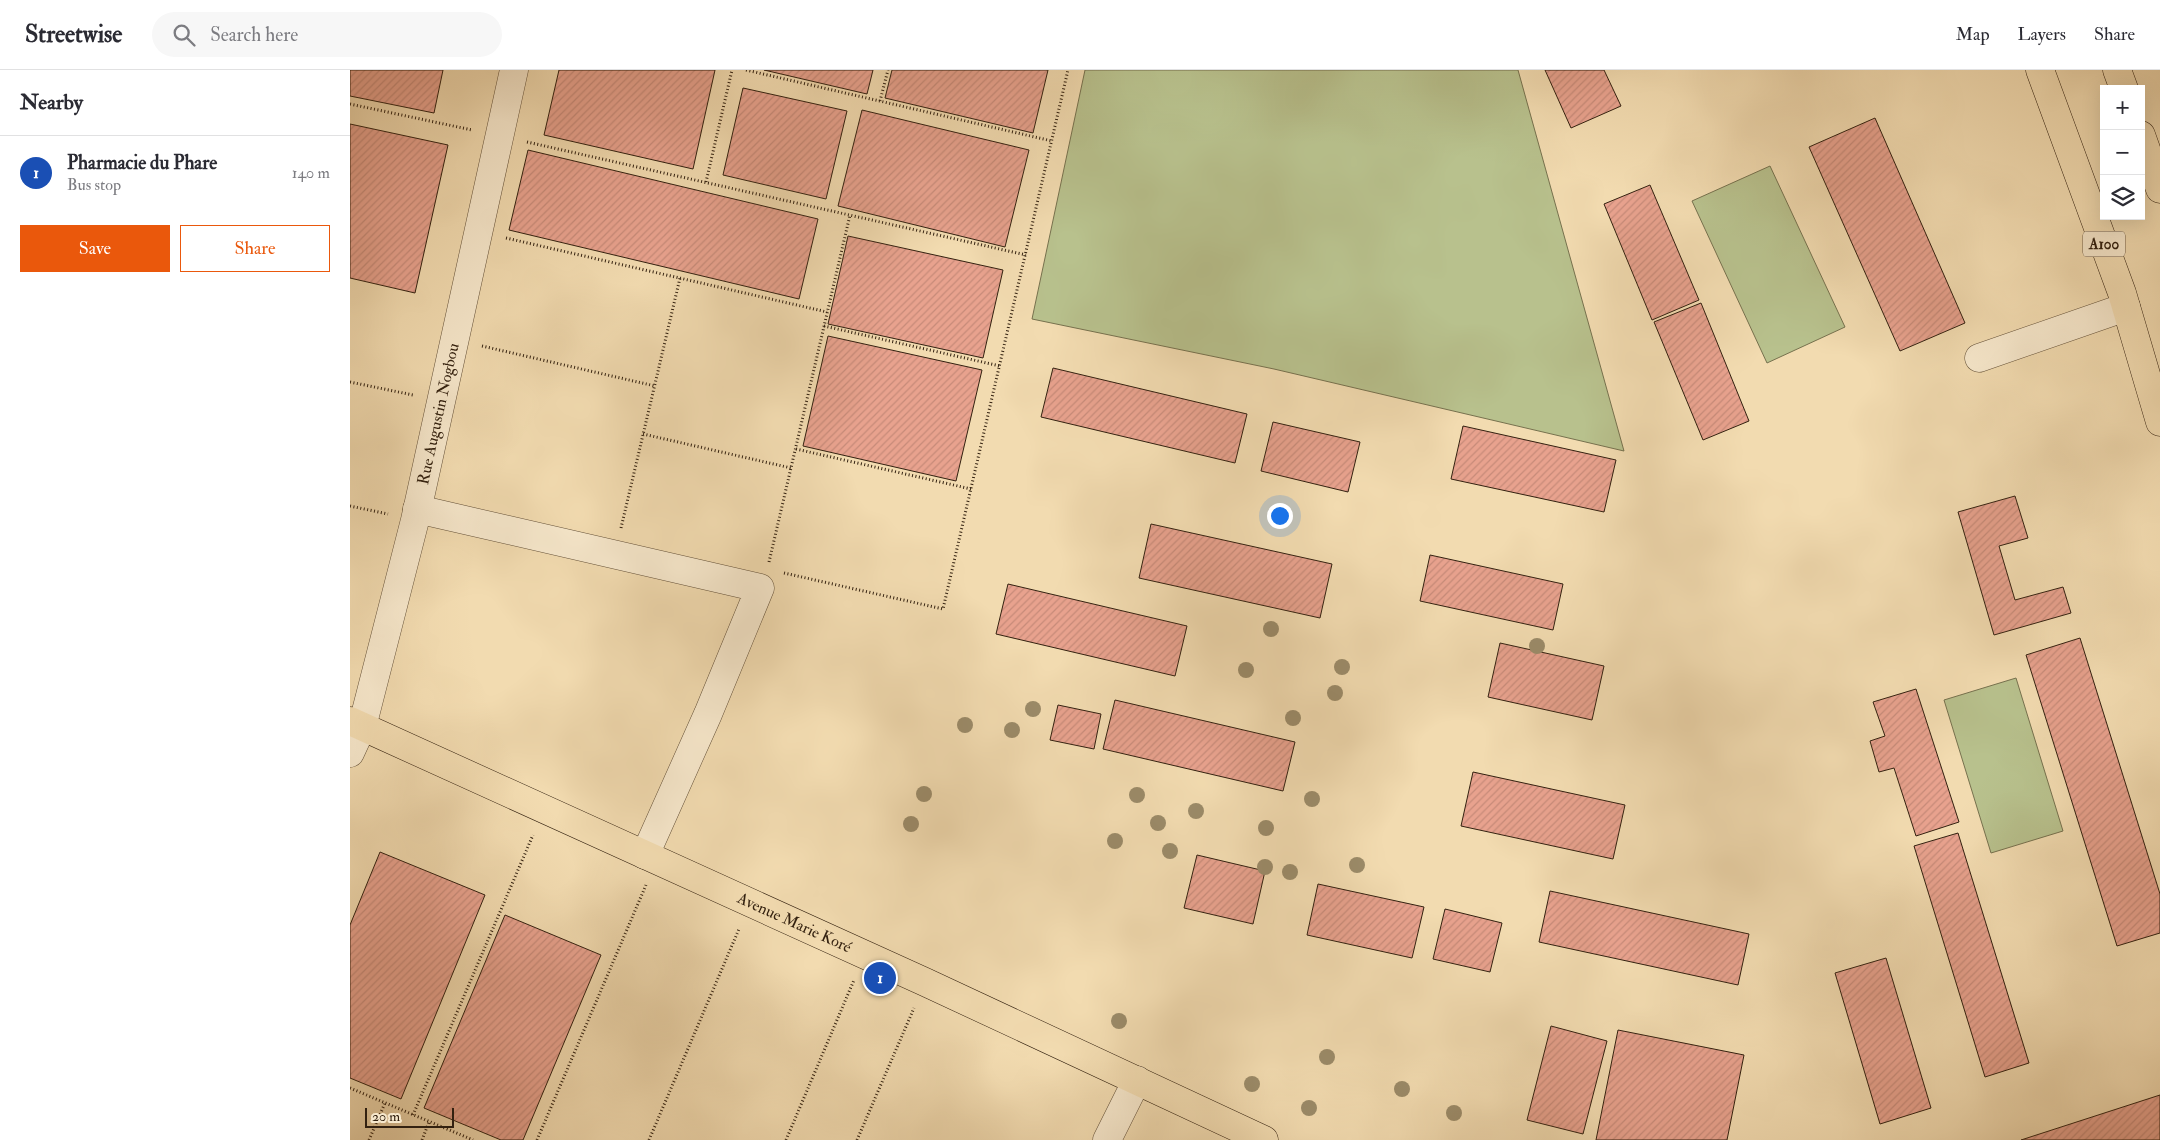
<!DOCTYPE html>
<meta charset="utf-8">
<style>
:root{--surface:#fff;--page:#f7f7f7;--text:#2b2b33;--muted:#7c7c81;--line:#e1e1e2;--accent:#ea580c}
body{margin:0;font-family:"IM FELL Double Pica",serif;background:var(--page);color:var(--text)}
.controls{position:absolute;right:15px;top:15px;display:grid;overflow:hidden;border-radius:0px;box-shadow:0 5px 20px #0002}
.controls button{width:45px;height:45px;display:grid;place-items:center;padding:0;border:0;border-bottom:1px solid var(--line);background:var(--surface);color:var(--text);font:25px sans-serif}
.scale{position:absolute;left:15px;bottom:12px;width:89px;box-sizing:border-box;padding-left:5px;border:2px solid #332110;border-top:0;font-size:14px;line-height:18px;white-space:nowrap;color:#332110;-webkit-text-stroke:4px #f7e8cc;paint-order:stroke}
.you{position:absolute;left:929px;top:445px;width:18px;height:18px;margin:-12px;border:4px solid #fff;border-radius:50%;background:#1a73e8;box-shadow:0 0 0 8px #1a73e833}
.badge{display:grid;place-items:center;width:32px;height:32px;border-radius:50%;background:var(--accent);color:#fff;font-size:16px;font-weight:700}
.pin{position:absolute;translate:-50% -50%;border:2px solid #fff;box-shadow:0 1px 5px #0006}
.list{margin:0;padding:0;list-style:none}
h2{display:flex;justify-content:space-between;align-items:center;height:65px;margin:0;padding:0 20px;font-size:21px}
h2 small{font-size:16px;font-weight:400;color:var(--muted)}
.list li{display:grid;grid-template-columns:32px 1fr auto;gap:15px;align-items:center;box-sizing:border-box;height:75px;padding:0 20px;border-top:1px solid var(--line)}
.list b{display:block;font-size:19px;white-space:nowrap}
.list p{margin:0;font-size:16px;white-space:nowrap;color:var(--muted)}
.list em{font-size:16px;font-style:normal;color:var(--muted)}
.actions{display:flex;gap:10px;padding:15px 20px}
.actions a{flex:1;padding:11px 0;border:1px solid var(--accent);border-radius:0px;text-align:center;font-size:18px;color:var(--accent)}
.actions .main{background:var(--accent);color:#fff}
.icon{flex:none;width:28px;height:28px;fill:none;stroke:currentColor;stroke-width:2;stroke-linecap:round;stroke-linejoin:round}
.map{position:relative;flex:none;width:1810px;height:1070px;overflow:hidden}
header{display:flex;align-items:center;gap:30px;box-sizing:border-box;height:70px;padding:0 25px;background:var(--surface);border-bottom:1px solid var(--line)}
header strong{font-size:24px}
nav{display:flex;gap:28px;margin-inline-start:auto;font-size:18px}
.search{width:350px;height:45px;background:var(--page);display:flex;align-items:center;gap:12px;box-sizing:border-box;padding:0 18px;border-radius:28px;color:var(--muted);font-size:19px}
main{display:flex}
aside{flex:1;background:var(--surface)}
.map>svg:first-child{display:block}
.grass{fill:#b8c18d;stroke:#76714e}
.building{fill:url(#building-hatch);stroke:#332110}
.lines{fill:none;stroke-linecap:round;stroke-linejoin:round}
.minor-casing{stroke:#635038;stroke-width:29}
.major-casing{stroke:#332110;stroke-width:29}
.highway-casing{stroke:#332110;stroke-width:29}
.path{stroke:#332110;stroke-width:3;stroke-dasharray:1 2.5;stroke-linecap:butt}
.minor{stroke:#f7e8cc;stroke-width:28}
.major{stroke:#f2dbb0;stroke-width:28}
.highway{stroke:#f2dbb0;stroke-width:28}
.tree{fill:#9b8b69}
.labels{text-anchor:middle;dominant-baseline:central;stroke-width:4;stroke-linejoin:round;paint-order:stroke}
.shield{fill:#f7e8cc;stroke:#6e5d48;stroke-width:1}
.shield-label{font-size:15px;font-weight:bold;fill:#332110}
.street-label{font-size:16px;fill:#332110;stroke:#f7e8cc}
</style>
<header>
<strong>Streetwise</strong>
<div class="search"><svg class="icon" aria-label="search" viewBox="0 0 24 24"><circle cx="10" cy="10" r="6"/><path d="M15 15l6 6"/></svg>Search here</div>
<nav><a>Map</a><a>Layers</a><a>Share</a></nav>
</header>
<main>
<aside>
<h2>Nearby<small></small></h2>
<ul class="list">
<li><span class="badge" style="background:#1a4fb4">1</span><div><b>Pharmacie du Phare</b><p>Bus stop</p></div><em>140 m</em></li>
</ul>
<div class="actions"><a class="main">Save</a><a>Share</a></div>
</aside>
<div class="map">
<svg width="1810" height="1070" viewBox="0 0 1810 1070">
<defs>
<pattern id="building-hatch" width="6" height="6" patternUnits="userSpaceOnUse" patternTransform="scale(1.25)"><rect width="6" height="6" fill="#e8a28e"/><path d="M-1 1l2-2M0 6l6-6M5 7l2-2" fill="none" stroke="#c78b79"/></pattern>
</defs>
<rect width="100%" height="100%" fill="#f2dbb0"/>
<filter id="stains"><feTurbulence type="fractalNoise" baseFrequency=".004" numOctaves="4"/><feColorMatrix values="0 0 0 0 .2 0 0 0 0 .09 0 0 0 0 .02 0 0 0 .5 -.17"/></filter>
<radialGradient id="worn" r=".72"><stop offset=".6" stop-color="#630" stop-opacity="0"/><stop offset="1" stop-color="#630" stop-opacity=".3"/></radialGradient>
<!-- grass -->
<g class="grass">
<path d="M735,0h433l106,381 -350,-82 -242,-50z"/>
<path d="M1420,96l75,161 -78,36 -75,-162z"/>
<path d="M1666,608l47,153 -72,22 -47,-153z"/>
</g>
<!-- building -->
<g class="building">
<path d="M0,0h93l-9,43 -84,-17z"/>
<path d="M209,0h156l-22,99 -149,-34z"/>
<path d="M414,0h109l-6,24z"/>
<path d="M542,0h156l-15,63 -148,-35z"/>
<path d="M1195,0h59l17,36 -50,22z"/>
<path d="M393,18l104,23 -21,88 -103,-24z"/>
<path d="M512,40l167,40 -24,97 -167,-41z"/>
<path d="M1525,48l90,205 -65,28 -91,-204z"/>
<path d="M0,54l98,21 -33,148 -65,-15z"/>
<path d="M178,80l290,69 -19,80 -290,-69z"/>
<path d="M1300,115l49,115 -47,20 -48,-116z"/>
<path d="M498,166l155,34 -20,88 -155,-34z"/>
<path d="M1351,233l48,118 -46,19 -49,-118z"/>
<path d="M478,266l154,34 -26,111 -153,-35z"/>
<path d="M703,298l194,46 -12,49 -194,-46z"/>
<path d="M923,352l87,20 -12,50 -87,-21z"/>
<path d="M1113,356l153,34 -12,52 -153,-33z"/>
<path d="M1665,426l13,42 -29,8 16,54 48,-13 8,26 -77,22 -36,-123z"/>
<path d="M801,454l181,40 -12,54 -181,-40z"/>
<path d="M1080,485l133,29 -10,46 -133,-29z"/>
<path d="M658,514l179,42 -12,50 -179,-42z"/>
<path d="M1730,568l80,256v39l-43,13 -91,-291z"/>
<path d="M1150,573l104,23 -12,54 -104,-23z"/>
<path d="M1566,619l43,133 -43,14 -22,-68 -15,4 -9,-31 15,-5 -12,-34z"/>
<path d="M765,630l180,42 -12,49 -180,-42z"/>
<path d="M708,635l43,9 -7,35 -44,-9z"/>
<path d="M1123,702l152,33 -12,54 -152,-33z"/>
<path d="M1608,763l71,230 -44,14 -71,-231z"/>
<path d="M30,782l105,43 -84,204 -51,-21v-153z"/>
<path d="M847,785l68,16 -12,53 -69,-16z"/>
<path d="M968,814l106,23 -12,51 -105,-23z"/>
<path d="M1200,821l199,43 -11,51 -199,-43z"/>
<path d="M1095,839l57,14 -12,49 -57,-13z"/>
<path d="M155,845l96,40 -78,185h-22l-77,-32z"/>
<path d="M1536,888l45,150 -51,16 -45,-151z"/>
<path d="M1201,956l56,15 -24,93 -56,-14z"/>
<path d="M1268,960l126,25 -17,85h-131z"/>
<path d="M1810,1025v45h-139z"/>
</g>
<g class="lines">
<!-- minor casing -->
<g class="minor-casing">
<g id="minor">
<path d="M1629,288l147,-51"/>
<path d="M67,439l343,79 -52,126 -63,141"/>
<path id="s1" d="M0,683l12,-26 53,-207 99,-450"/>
<path d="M757,1070l30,-60"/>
</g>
</g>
<!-- major casing -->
<g class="major-casing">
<g id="major">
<path id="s2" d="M0,651l575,261 339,158"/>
</g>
</g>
<!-- highway casing -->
<g class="highway-casing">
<g id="highway">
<path d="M1690,0l82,223 38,129"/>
<path d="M1767,0l7,19"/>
<path d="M1791,65l19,54"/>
</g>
</g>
<!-- path -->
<g class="path">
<path d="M396,0l306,71"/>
<path d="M530,31l8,-31"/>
<path d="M0,34l122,26"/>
<path d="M177,72l499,113"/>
<path d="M356,112l26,-112"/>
<path d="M156,168l321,74"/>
<path d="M474,256l176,40"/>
<path d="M132,276l173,40"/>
<path d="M0,312l63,13"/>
<path d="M293,364l148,34"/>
<path d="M446,379l175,40"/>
<path d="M0,436l38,8"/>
<path d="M271,458l59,-250"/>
<path d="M419,492l81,-347"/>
<path d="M434,503l159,36 125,-539"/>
<path d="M0,1018l123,52"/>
<path d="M63,1045l120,-280"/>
<path d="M19,1070l16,-37"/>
<path d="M72,1070l7,-18"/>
<path d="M187,1070l109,-255"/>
<path d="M299,1070l90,-211"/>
<path d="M436,1070l68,-160"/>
<path d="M507,1070l57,-132"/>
</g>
<!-- minor -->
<use href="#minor" class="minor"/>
<!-- major -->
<use href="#major" class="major"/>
<!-- highway -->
<use href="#highway" class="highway"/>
</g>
<!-- trees -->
<g class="tree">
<circle cx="921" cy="559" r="8"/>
<circle cx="1187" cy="576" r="8"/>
<circle cx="992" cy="597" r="8"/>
<circle cx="896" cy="600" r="8"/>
<circle cx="985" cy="623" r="8"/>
<circle cx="683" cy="639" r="8"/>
<circle cx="943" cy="648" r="8"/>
<circle cx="615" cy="655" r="8"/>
<circle cx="662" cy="660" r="8"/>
<circle cx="574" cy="724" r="8"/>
<circle cx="787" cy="725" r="8"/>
<circle cx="962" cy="729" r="8"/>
<circle cx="846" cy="741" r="8"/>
<circle cx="808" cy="753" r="8"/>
<circle cx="561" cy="754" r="8"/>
<circle cx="916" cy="758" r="8"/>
<circle cx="765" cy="771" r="8"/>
<circle cx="820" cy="781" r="8"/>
<circle cx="1007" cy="795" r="8"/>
<circle cx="915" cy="797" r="8"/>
<circle cx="940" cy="802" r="8"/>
<circle cx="769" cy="951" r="8"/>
<circle cx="977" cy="987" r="8"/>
<circle cx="902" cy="1014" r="8"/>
<circle cx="1052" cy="1019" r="8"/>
<circle cx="959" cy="1038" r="8"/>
<circle cx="1104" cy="1043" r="8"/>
</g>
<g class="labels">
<!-- shield labels -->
<rect class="shield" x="1733" y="161.5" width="42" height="25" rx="4"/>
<g class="shield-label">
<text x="1754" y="174">A100</text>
</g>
<!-- street labels -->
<g class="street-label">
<text stroke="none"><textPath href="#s1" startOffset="351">Rue Augustin Nogbou</textPath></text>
<text stroke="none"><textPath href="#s2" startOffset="488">Avenue Marie Koré</textPath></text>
</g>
</g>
<rect width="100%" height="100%" filter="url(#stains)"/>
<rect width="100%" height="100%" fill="url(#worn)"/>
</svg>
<div class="controls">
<button>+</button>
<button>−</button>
<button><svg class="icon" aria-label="layers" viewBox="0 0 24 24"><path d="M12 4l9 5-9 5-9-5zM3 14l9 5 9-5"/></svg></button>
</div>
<div class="scale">20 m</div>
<div class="you"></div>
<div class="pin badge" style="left:530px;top:908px;background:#1a4fb4">1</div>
</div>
</main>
